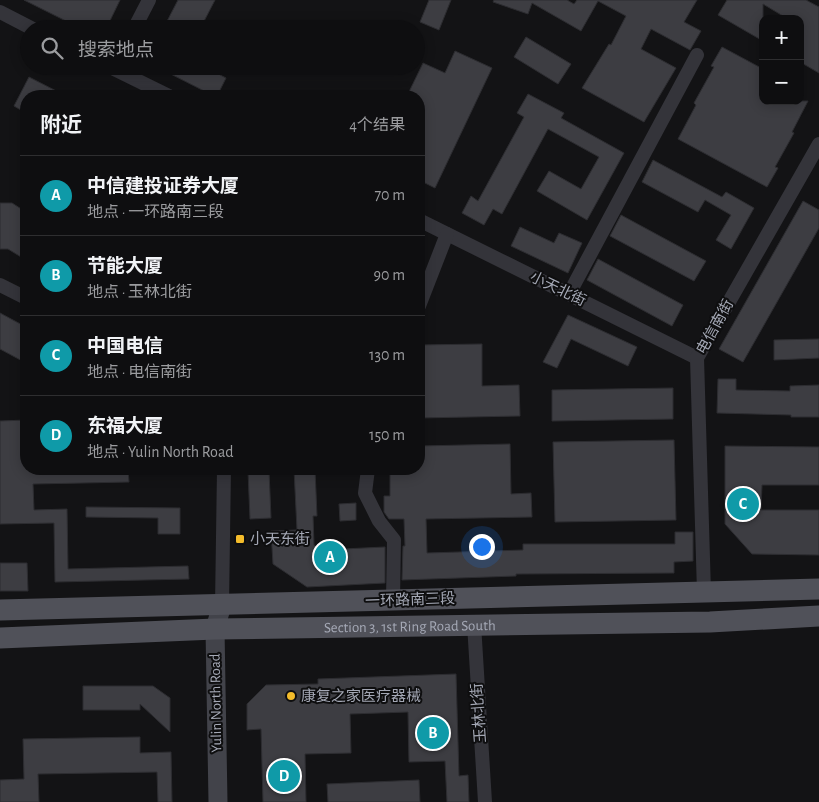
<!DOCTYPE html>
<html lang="zh">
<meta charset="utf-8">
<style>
:root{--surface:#0e0e10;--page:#1c1c1e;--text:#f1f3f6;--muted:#9b9c9f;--line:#2e2e30;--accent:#7c3aed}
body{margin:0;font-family:"Alegreya Sans","Noto Sans SC",sans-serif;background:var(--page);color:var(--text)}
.controls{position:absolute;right:15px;top:15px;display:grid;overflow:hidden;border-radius:10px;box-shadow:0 2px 12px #0003}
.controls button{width:45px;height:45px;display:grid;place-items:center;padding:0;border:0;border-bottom:1px solid var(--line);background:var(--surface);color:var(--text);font:25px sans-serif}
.you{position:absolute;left:481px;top:546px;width:18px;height:18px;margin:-12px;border:4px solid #fff;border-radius:50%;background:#1a73e8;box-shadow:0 0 0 8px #1a73e833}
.badge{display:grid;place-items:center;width:32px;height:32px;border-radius:50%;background:var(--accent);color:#fff;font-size:16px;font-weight:700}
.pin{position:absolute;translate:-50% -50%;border:2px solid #fff;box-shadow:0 1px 5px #0006}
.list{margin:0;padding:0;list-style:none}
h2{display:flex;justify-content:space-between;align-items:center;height:65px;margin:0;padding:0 20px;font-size:21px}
h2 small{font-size:16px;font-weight:400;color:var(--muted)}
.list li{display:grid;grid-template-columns:32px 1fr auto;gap:15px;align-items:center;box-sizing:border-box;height:80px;padding:0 20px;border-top:1px solid var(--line)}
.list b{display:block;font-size:19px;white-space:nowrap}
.list p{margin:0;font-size:16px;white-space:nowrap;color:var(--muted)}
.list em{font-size:16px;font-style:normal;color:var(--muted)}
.icon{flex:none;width:28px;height:28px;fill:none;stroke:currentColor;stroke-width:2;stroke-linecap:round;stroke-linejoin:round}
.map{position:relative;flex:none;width:819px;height:802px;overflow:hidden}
.search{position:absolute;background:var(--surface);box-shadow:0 2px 12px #0003;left:20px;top:20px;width:405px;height:55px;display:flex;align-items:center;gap:12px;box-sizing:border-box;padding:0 18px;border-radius:28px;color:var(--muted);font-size:19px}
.panel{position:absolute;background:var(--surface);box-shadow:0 2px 12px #0003;left:20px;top:90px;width:405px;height:385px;border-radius:20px}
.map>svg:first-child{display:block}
.building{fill:#3d3d42;stroke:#2d2d31}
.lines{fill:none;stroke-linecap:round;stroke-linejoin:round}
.street{stroke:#34343a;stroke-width:14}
.secondary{stroke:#42434a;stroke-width:19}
.primary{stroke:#505159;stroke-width:21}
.poi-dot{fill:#f4bc2b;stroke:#0e0e0f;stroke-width:2}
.labels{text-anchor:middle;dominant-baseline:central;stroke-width:4;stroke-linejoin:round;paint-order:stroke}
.street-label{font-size:15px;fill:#a4a8b5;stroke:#0e0e0f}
.poi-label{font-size:15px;fill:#a4a8b5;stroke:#0e0e0f;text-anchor:start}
</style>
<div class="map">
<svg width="819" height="802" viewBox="0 0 819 802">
<rect width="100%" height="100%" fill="#131315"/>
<!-- building -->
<g class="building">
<path d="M24,0h96l-14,29h-24z"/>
<path d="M178,0h37l-15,29h-37z"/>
<path d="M429,0h22l-12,30 -19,-8z"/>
<path d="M494,0h73l7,4 3,-4h120l-13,22 17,9 -11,19 -39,-21 -10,20 35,19 -32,54 -62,-34 27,-44 2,1 15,-29 -28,-15 -17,30 -49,-28 -4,11 -35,-12z"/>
<path d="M727,0h79l13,7v66l-19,-11v-43h-12l-25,-15v37l-45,-26z"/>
<path d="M526,37l45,27 -13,20 -44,-27z"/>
<path d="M722,47l41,22v32h45l-16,31 2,1 -19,34 3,1 -11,19 -89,-48 18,-34 -2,-2 20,-36 -3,-1z"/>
<path d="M455,51l37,17 -57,120 -16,-8v-84h-12l16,-33 22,10z"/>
<path d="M155,66h48l23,12 -9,18h-3z"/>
<path d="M29,77l37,19h-40v17l-12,-7z"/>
<path d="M528,94l36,19 -3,5 63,35 -37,67 -50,-29 12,-20 32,18 18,-32 -51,-28 -46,85 -9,-5 -9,16 -22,-12 9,-17 7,5 46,-84 -7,-4z"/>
<path d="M653,160l69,37 4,-5 28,16 -23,41 -15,-9 15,-25 -26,-15 -7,12 -56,-30z"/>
<path d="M803,201l16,9v18l-76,134 -24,-13z"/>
<path d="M0,203h12l14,9v48l-18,-11h-8z"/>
<path d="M621,215l85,46 -12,20 -84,-45z"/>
<path d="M520,227l34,16 5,-10 23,10 -14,30 -57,-27z"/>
<path d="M598,259l85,46 -11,21 -85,-46z"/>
<path d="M0,313l26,14v36l-26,-14z"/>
<path d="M568,315l69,32 -9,19 -57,-27 -14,29 -14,-6z"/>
<path d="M819,339v19l-45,2v-20z"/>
<path d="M482,344v42l37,-1 1,31 -101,2v-73z"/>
<path d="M718,379h18v11l54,1v-5l29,-1v32h-28v-2l-74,-2z"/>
<path d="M673,388v31l-121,2v-31z"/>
<path d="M26,420v49h102l1,13 -96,2 1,26 33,-1 1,60 120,-3 1,13 -134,3 -1,-59 -54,1v-103z"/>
<path d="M674,440l2,80 -121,2 -2,-80z"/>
<path d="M510,444l1,50 20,-1 1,24 -106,2 1,34 96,-3v-6h152v-12h18v29l-19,1v11l-158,1v2l-114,4 1,-34h2l-1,-27h-15l-5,-7v-16h6v-27h29v-23z"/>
<path d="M725,446l94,1v38h-57l-1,25h58v45l-67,-1 -27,-30z"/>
<path d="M294,469h21l2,47h-4l1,29 8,5 63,-3v36l-78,4 -34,-23 -2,-33 26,-1z"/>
<path d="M269,470l2,48 -21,1 -2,-48z"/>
<path d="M356,503v17l-16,1 -1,-17z"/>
<path d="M86,507l94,1v26h-22v-16l-72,-1z"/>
<path d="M0,563h27l1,28h-28z"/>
<path d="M456,674l3,102 9,-1 1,27h-22l-2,-41 -36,1 -1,-50 -58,2 1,39 -46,1 1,48h-43l-2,-73 -14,1v-26l19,-19 52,-1v-5z"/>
<path d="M83,686h70l17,12v34l-30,-28v6h-57z"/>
<path d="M140,737v16l31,-1 1,50h-14l-1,-30 -119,2 1,28h-39v-22l24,-1 -1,-40z"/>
<path d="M419,780l1,22h-92l-1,-18z"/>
</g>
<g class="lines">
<!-- street -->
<g class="street">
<path d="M0,12l33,17"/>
<path d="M134,29l15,-29"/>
<path d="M108,66l61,30"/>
<path d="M419,220l278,138"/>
<path d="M0,285l26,13"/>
<path d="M569,294l128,-239"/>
<path d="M419,306l28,-72"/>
<path d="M368,469l-3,24 14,28 15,19 -1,60"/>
<path d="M704,592l-7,-234 122,-214"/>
<path d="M222,605l2,-136"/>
<path d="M474,624l11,178"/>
</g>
<!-- secondary -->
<path class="secondary" d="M218,802l-3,-173 7,-24"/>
<!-- primary -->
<g class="primary">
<path d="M0,610l819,-21"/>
<path id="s1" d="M0,638l215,-9 495,-7 109,-6"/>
</g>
</g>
<!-- markers -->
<g class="poi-dot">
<rect x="235" y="534" width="10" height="10" rx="2.5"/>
<circle cx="291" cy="696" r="5"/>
</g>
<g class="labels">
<!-- street labels -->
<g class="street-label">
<text transform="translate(558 289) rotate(26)">小天北街</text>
<text transform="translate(715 327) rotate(-61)">电信南街</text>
<text transform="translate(410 600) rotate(-2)">一环路南三段</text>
<text stroke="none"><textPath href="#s1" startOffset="410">Section 3, 1st Ring Road South</textPath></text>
<text transform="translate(216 703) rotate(-91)">Yulin North Road</text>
<text transform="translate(479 713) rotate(-94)">玉林北街</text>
</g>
<!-- poi labels -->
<g class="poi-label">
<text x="250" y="539">小天东街</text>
<text x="301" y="696">康复之家医疗器械</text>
</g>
</g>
</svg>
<div class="controls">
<button>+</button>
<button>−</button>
</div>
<div class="you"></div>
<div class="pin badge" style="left:330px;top:557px;background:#0f9aa8">A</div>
<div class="pin badge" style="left:433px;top:733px;background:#0f9aa8">B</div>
<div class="pin badge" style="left:743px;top:504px;background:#0f9aa8">C</div>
<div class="pin badge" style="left:284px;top:776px;background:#0f9aa8">D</div>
<div class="search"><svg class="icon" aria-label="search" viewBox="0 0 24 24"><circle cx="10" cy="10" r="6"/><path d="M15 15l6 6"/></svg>搜索地点</div>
<section class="panel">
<h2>附近<small>4个结果</small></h2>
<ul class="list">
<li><span class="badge" style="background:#0f9aa8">A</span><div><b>中信建投证券大厦</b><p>地点 · 一环路南三段</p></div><em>70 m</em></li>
<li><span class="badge" style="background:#0f9aa8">B</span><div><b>节能大厦</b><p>地点 · 玉林北街</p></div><em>90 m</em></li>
<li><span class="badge" style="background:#0f9aa8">C</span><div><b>中国电信</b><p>地点 · 电信南街</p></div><em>130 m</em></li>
<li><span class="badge" style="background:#0f9aa8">D</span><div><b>东福大厦</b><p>地点 · Yulin North Road</p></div><em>150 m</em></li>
</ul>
</section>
</div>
